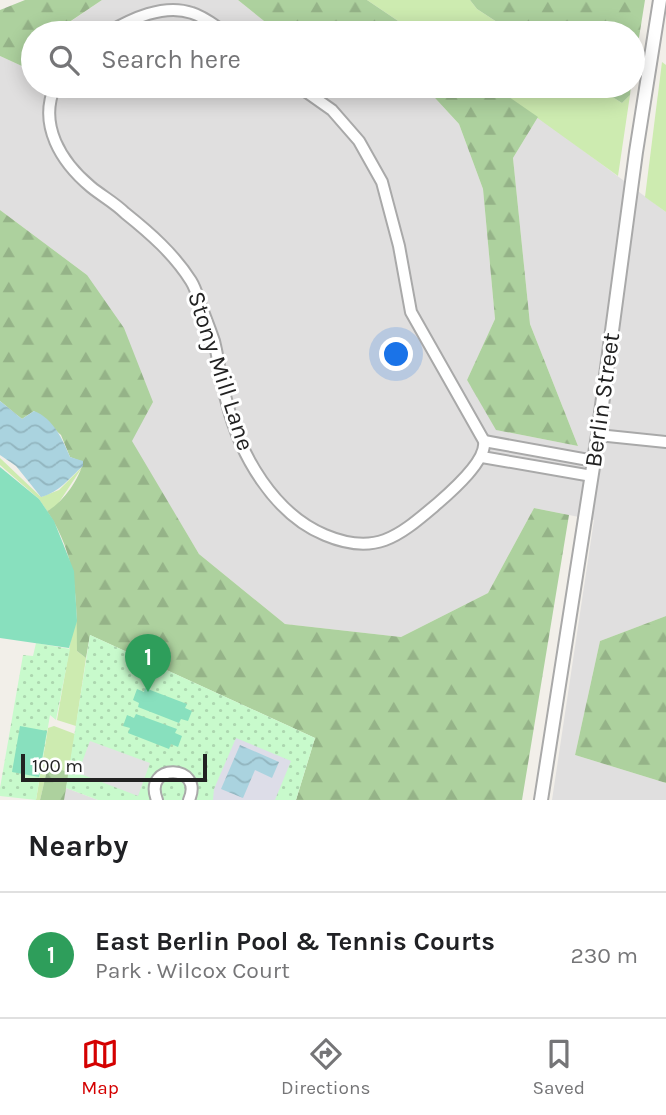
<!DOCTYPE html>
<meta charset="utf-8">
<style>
:root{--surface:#fff;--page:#f6f6f6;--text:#202124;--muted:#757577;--line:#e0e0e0;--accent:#d40000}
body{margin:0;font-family:Karla,sans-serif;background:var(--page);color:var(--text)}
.scale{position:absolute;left:21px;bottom:18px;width:186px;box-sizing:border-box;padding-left:7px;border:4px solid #222;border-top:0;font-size:19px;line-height:24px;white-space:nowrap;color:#222;-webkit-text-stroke:5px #fff;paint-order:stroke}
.you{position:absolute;left:397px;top:355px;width:24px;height:24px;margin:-18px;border:5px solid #fff;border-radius:50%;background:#1a73e8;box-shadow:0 0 0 10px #1a73e833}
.badge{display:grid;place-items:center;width:46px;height:46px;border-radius:50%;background:var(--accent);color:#fff;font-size:23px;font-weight:700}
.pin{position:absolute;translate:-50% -58px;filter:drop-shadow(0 2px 4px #0008)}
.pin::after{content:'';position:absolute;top:37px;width:24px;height:21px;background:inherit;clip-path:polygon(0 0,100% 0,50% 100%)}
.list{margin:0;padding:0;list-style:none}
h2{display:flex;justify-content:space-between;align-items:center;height:91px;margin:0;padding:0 28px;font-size:30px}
h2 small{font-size:23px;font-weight:400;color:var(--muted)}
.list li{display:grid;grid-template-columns:46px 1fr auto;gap:21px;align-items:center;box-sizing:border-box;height:126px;padding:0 28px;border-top:2px solid var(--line)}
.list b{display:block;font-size:26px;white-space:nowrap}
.list p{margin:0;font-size:23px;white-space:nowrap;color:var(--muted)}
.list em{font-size:23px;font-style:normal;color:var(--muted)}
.icon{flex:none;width:38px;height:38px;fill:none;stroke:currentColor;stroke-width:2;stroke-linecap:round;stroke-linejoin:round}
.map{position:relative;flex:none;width:666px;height:800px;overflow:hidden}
.search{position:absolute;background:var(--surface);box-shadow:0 4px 18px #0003;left:21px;right:21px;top:21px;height:77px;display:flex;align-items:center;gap:18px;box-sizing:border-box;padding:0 24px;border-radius:38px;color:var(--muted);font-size:26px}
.sheet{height:217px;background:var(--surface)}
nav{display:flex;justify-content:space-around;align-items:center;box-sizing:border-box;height:98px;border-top:2px solid var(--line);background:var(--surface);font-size:19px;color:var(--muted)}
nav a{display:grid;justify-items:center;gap:4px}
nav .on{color:var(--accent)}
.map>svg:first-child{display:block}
.residential{fill:#e0dfdf}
.grass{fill:#cdebb0}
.forest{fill:url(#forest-firs)}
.park{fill:url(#park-dots)}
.pitch{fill:#88e0be}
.parking{fill:#e2e2e2}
.plaza{fill:#dddde8}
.water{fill:url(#water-waves)}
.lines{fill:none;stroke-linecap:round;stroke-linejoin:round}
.minor-casing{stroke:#a9a9a9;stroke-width:14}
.tertiary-casing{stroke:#a9a9a9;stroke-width:16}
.minor{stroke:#fff;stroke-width:10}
.tertiary{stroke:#fff;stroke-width:12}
.labels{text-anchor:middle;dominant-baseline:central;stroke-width:6;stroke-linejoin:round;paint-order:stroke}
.street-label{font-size:24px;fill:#222;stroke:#fff}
</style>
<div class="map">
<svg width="666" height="800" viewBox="0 0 666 800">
<defs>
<pattern id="forest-firs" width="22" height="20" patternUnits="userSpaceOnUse" patternTransform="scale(1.75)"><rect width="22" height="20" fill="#add19e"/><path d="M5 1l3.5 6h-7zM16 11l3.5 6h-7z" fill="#95b388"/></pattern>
<pattern id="park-dots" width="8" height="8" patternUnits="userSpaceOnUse" patternTransform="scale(1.75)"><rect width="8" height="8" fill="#c8facc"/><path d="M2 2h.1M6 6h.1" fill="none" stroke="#acd6af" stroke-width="1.8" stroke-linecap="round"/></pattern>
<pattern id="water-waves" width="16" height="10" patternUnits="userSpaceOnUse" patternTransform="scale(1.75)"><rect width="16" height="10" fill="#aad3df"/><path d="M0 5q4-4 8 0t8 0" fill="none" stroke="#92b5bf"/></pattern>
</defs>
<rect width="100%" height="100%" fill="#f2efe9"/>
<!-- residential -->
<g class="residential">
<path d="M102,0h136l41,33h-225z"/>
<path d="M0,56l24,11 9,-11v30h391l35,38 24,65 12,130 -28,61 30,50 81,16 -48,-122 -17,-166 25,-41 128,95v404l-66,25 -25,114 91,28v17h-114l42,-280 -60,-12 -46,85 -87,44 -116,-13 -86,-70 -68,-113 -44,-166 -87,-65z"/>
<path d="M66,788l32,12h-34z"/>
</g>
<!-- grass -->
<g class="grass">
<path d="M367,0h103l7,9 37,24h-98z"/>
<path d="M662,62l4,3v147l-21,-15z"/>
<path d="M493,86h102l27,17 8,-8 -12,81z"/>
<path d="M0,458l41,39 18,-7 24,-24 -27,41 -9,4 -8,-12 -39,-34z"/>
<path d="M75,616l2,4v31l9,7 -10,68 -19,-6z"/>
<path d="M54,726l21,8 -6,38 -21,-6 -8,34h-4l12,-72z"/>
</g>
<!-- forest -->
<g class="forest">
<path d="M25,0h77l-49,33h-20v23l-9,11 -24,-11v-46z"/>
<path d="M238,0h129l49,33h-54l-8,-4 -3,4h-72z"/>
<path d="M470,0h175l-12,75v-42h-119l-37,-24z"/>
<path d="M424,86h69l45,31 -25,41 17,166 48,122 -82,-16 -29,-50 28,-61 -12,-130 -24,-65z"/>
<path d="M595,86h36l-1,9 -8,8z"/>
<path d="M0,210l87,65 37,53 29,74 -21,39 67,113 86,70 116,13 87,-44 46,-85 35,7 -47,285h-226l19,-62 -225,-103 -4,23 -9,-7c0,-51 0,-96 -30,-140 15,-7 33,-33 36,-49l-13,-5 -9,-22 -27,-24 -12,8 -22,-18z"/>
<path d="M666,616v167l-91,-28 25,-114z"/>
<path d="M48,766l21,6 -5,28h-24z"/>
</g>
<!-- park -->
<g class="park">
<path d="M90,635l225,103 -19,62h-198l-32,-12z"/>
<path d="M36,643l34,6 -14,71 -6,-5 -14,85 -36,-4v-8l23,-133 10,1z"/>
</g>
<!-- pitch -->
<g class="pitch">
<path d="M0,467l39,32 15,22 20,50 3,50 -8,27 -69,-10z"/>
<path d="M145,688l42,16 -2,4 7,3 -4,10 -7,-2 -2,4 -41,-16 1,-4 -6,-3 4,-11 7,3z"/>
<path d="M136,714l41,15 -2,4 7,3 -4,11 -7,-3 -2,5 -41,-16 2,-5 -7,-2 4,-11 7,3z"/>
<path d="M20,726l27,5 -8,46 -27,-5z"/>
</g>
<!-- parking -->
<path class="parking" d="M90,741l60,22 -12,33 -60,-23z"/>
<!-- plaza -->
<path class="plaza" d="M236,738l55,23 -16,39h-62l1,-11z"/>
<!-- water -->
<g class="water">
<path d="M0,401l22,18 12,-8c19,7 29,29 36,46l13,4v5c-14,12 -23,26 -42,31l-25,-31 -16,-11z"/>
<path d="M240,745l39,17 -7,16 -17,-8 -12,28 -22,-9z"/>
</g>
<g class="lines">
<!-- minor casing -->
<g class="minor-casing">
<g id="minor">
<path d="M107,33c24,-14 57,-30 85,-20 13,4 23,13 34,20"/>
<path d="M55,86c-17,39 6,76 36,101 11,9 24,16 34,26 25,20 49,41 66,68 5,8 7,17 10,25 4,11 9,23 13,35 5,20 7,42 13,62 13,52 47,111 98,132 52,22 75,0 113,-32 15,-13 49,-43 46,-62l-73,-129 -12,-66 -17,-64 -23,-41 -27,-31 -34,-24"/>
<path d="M598,435l68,7"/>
<path d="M484,441l110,20"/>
<path d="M482,457l110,19"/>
<path d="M157,800c-15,-38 48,-36 32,0"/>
</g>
</g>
<!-- tertiary casing -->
<g class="tertiary-casing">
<path id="tertiary" d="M541,800l57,-365 38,-283 24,-152"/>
</g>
<!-- minor -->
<use href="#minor" class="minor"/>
<!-- tertiary -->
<use href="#tertiary" class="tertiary"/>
</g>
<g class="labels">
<!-- street labels -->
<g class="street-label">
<text transform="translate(221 371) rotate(72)">Stony Mill Lane</text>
<text transform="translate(602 400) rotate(-82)">Berlin Street</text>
</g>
</g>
</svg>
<div class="scale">100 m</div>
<div class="you"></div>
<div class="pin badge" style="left:148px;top:692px;background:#2e9e5b">1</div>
<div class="search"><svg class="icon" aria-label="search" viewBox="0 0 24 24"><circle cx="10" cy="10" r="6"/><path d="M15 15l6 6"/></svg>Search here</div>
</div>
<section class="sheet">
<h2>Nearby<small></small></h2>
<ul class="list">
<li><span class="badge" style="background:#2e9e5b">1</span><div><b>East Berlin Pool &amp; Tennis Courts</b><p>Park · Wilcox Court</p></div><em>230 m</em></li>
</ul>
</section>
<nav>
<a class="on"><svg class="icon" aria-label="map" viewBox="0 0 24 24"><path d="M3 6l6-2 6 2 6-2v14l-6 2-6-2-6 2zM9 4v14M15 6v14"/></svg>Map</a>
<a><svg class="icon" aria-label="directions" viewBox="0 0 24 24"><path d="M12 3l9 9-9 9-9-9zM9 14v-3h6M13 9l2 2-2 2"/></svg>Directions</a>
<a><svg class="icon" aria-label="saved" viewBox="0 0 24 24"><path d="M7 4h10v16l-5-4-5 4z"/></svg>Saved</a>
</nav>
